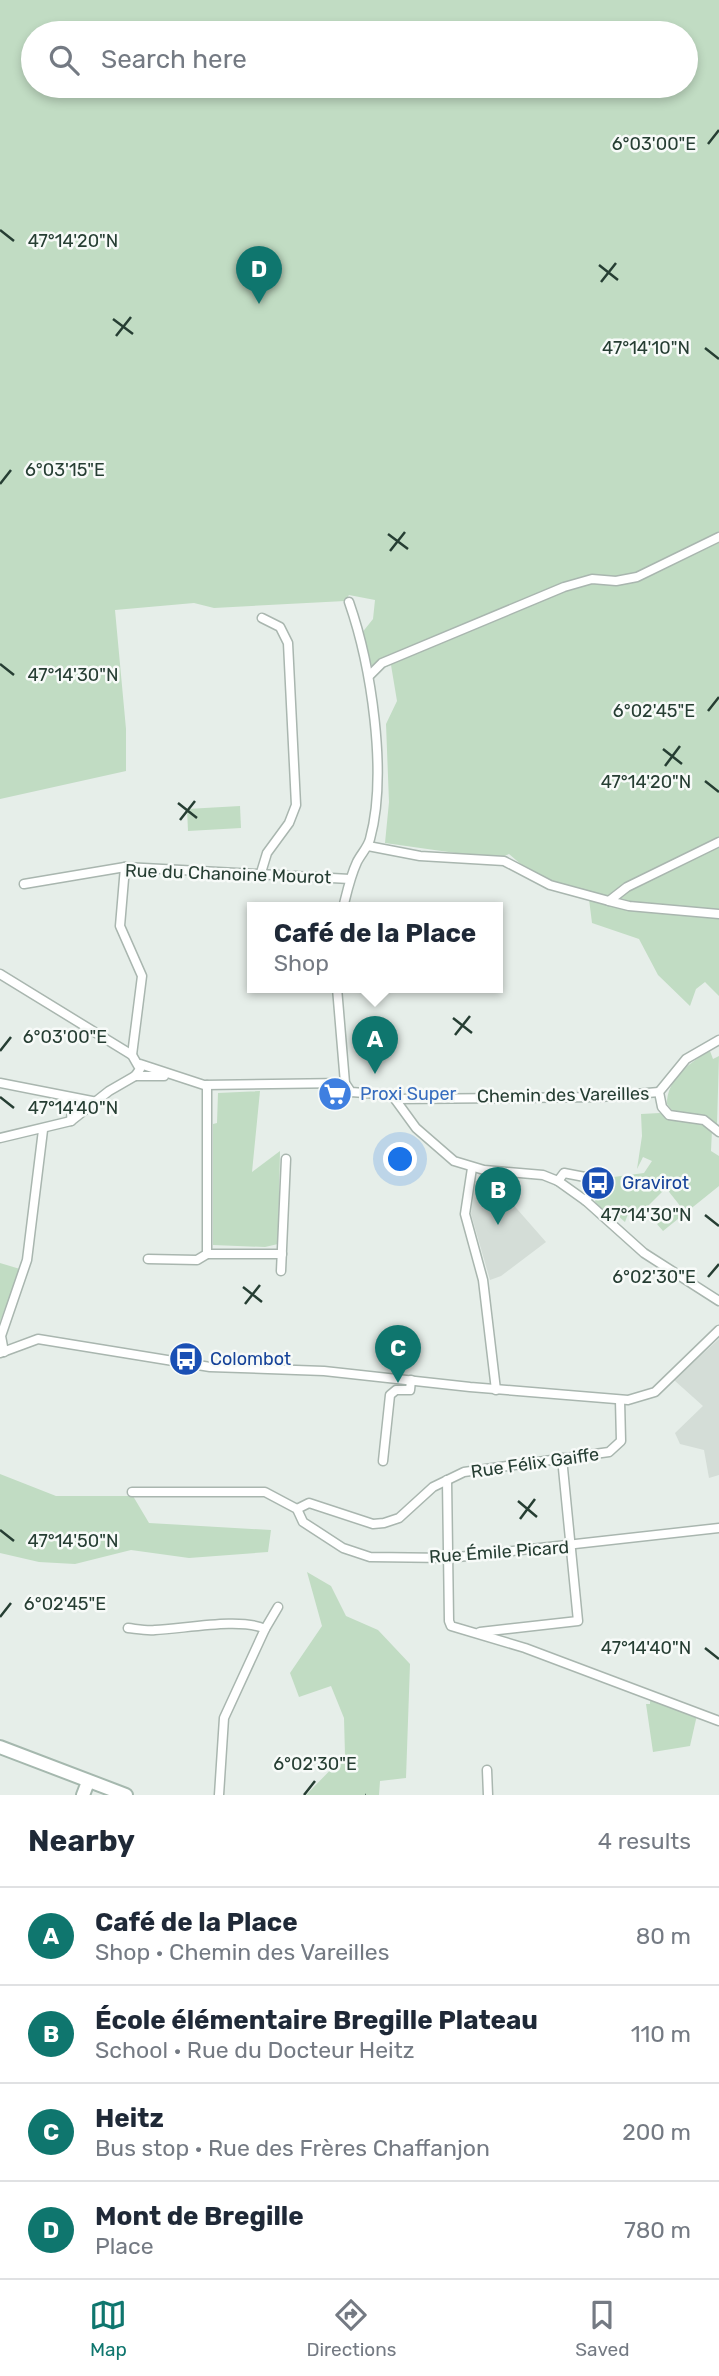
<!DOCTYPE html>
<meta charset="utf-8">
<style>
:root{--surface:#fff;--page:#f2f2f3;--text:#1f2937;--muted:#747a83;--line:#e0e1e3;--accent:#0f766e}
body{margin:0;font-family:Rubik,sans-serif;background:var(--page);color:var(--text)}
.you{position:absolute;left:401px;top:1160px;width:24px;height:24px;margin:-18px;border:5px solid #fff;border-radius:50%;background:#1a73e8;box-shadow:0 0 0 10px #1a73e833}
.badge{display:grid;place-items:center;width:46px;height:46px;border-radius:50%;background:var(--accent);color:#fff;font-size:23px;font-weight:700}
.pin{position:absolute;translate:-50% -58px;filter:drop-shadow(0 2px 4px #0008)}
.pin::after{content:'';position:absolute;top:37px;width:24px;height:21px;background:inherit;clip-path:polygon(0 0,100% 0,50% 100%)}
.popup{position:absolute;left:247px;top:902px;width:256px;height:91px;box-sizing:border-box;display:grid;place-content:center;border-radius:0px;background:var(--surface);filter:drop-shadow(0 2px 5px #0005);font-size:23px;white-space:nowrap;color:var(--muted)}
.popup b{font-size:26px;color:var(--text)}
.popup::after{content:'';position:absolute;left:50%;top:100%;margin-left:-14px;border:14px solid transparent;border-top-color:var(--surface)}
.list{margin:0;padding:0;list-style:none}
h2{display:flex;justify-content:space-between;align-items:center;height:91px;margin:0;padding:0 28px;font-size:30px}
h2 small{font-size:23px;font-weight:400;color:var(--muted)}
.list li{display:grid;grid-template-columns:46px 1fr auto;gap:21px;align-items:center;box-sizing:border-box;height:98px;padding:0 28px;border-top:2px solid var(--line)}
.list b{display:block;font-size:26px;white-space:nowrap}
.list p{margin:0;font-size:23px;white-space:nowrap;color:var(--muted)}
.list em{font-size:23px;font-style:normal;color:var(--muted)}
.icon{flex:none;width:38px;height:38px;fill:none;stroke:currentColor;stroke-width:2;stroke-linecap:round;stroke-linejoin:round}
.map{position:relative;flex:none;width:719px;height:1795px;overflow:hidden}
.search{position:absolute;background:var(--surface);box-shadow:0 4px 10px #0003;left:21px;right:21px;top:21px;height:77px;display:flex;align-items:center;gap:18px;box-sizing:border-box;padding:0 24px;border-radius:38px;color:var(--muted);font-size:26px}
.sheet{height:483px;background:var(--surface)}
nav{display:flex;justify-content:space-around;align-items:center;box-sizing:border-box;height:98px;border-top:2px solid var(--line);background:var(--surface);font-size:19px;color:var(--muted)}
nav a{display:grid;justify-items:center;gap:4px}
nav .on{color:var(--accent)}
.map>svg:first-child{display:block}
.built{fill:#d4ddd7}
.green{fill:#c1dcc3;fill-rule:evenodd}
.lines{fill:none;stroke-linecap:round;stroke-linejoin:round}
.street-casing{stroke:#a9b6af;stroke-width:11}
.secondary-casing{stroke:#a5b8ae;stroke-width:16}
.street{stroke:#fff;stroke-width:8}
.secondary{stroke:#fff;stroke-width:12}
.rail{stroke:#61796e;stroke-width:2.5;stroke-dasharray:14 7;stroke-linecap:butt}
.ticks{fill:none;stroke:#263e33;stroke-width:2.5}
.labels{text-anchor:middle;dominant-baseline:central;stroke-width:5;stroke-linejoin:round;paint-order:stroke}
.street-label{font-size:18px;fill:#263e33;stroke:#f7faf8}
.shop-label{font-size:18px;fill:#366cbe;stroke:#f7faf8;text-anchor:start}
.transit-label{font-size:18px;fill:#164399;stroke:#f7faf8;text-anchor:start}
.ticks-label{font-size:18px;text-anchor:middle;fill:#263e33;stroke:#f7faf8;stroke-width:5;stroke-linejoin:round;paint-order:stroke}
</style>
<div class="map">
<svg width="719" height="1795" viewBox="0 0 719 1795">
<rect width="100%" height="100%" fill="#e6eee9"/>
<!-- built -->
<g class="built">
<path d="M482,1176l31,3 -3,22 36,41 -45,34 -11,4 -19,-66 4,-32z"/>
<path d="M719,1339v136l-10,3 -5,-28 -24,-6 -5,-11 28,-27 -29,-26z"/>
</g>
<!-- green -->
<g class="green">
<path d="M0,0h719v996l-14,-14 -9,7 -6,17 -32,-31 -19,-36 -47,-16 -3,-24 -59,-27 -21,-18 -11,5 -113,-16 4,-41 -3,-78 11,-23 -6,-36 -17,7 -13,-38 12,-15 2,-19 -26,-5 -4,6 -131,7 -20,-5 -79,7 11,119v42l-126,28zM33,33h653v53h-653z"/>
<path d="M240,806l1,22 -53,3 -1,-22z"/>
<path d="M710,1051l3,8 6,-3 -2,69 -14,-9 -30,-4 -6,-8c-1,-24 24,-43 43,-53z"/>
<path d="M260,1091l-8,81 28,-21 -2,93 -13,3 -52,-2v-121l4,-1 1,-30z"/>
<path d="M660,1113c17,11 38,4 52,17l-1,21 8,5v30l-56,45 -6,-7 24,-17 -15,-19 -25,25 -13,1 -3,8 -17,-15 -4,4 -9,-9 3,-15 8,-9 38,-5 8,-12 -9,-4 -6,12 5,-33 -1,-22z"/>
<path d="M0,1263l20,6 -20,53z"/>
<path d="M0,1474l56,22h77l16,27 122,7 -3,22 -79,6 -58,-8 -56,14 -36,-2 -39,-9z"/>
<path d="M307,1572l24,14 15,30 32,14 32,34 -4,114 -26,3 -1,14h-73l39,-40 -1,-37 -13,-32 -32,11 -9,-24 32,-47z"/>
<path d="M650,1700l13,1 34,14 -7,31 -37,6 -7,-48h4z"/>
</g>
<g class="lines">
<!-- street casing -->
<g class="street-casing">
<g id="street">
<path d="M370,675l12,-12 182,-76 28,-8 24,2 21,-4 82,-40"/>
<path d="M719,842l-92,45 -18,14 20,5 90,8"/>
<path d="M368,846l52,10 84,5 46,24 59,16"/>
<path d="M125,867l-5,59 22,50 -10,79"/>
<path d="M260,876l7,-23 22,-30 7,-18 -8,-162 -8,-16 -18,-9"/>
<path d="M24,884l101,-17 225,12"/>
<path d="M343,908c4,-16 7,-31 14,-46 4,-8 11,-15 13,-23 18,-66 1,-174 -21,-237"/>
<path d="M0,974l132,81 8,14 -5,7 -26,15 -38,30 -71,17"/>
<path d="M337,988l8,95 6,9 41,3 24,33 38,33 30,9 59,5 15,6 28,20 58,52 75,48"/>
<path d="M719,1040l-33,19 -27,33 3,15 7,8 35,5 15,12"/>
<path d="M140,1064l64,21 141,-2"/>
<path d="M135,1076h29"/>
<path d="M0,1083l97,19"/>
<path d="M63,1097l9,10 -1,14"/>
<path d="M395,1099l205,-2 59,-5"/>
<path d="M472,1168l-7,46 18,66 13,110"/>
<path d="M558,1181l6,-8 26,5 3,9 -7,14"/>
<path d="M207,1254v-169"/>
<path d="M148,1259l49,1 10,-6h75"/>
<path d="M281,1271l5,-112"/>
<path d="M4,1352l-3,-16 26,-76 16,-130"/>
<path d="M0,1353l38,-14 172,28 114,4 146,16 158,13 27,-8 64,-62"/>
<path d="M383,1461l7,-66 6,-5h14l1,-10"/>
<path d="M447,1480l2,141 2,5 74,22 194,73"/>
<path d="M132,1492h133l32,17 6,13 40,26 27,9 79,1 270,-30"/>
<path d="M297,1509l12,-6 64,21 11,-1 15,-5 34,-31 31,-15 145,-20 12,-11 -1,-41"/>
<path d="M128,1628c9,1 19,3 27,2 28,-1 86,-13 110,-1l-41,89 -5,77"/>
<path d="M265,1629l13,-22"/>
<path d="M480,1632l98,-11 -16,-163"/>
<path d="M487,1770l1,25"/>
</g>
</g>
<!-- secondary casing -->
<g class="secondary-casing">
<g id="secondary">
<path d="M0,1747l126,48"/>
<path d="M83,1795l5,-13"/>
</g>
</g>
<!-- street -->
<use href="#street" class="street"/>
<!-- secondary -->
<use href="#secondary" class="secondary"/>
<!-- rail -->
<path class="rail" d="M365,1795h1"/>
</g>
<!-- ticks -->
<path class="ticks" d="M708,144l11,-14M0,230l14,11M599,265l19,15M601,282l15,-19M113,319l20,15M116,336l15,-19M705,348l14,11M0,484l11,-14M388,534l20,15M390,551l15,-19M0,664l14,11M708,711l11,-14M663,749l19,15M665,766l15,-20M705,781l14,11M178,803l19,15M180,820l15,-19M453,1018l19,15M455,1035l15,-19M0,1051l11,-14M0,1097l14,11M705,1215l14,11M708,1277l11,-13M243,1287l19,15M245,1304l15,-19M518,1501l19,16M520,1519l15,-20M0,1530l14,11M0,1617l11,-14M705,1648l14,11M304,1795l11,-14"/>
<!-- icons -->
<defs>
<g id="supermarket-disc" transform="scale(1.75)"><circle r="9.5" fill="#3f7fe0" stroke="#f7faf8"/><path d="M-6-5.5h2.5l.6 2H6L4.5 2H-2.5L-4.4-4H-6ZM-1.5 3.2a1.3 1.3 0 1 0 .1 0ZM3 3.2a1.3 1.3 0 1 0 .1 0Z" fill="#fff"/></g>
<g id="bus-disc" transform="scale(1.75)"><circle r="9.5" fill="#1a4fb4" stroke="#f7faf8"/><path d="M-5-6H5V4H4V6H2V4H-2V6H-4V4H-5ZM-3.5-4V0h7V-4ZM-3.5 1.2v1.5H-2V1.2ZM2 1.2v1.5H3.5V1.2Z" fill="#fff"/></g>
</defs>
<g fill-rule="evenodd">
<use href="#supermarket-disc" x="335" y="1094"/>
<use href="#bus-disc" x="598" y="1183"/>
<use href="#bus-disc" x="186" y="1359"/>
</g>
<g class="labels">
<!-- street labels -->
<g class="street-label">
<text transform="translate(228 874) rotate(2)">Rue du Chanoine Mourot</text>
<text transform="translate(563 1095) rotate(-1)">Chemin des Vareilles</text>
<text transform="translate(535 1463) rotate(-8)">Rue Félix Gaiffe</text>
<text transform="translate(499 1552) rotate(-4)">Rue Émile Picard</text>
</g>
<!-- shop labels -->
<g class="shop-label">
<text x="360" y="1094">Proxi Super</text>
</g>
<!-- transit labels -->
<g class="transit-label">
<text x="622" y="1183">Gravirot</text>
<text x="210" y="1359">Colombot</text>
</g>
</g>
<g class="ticks-label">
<text x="654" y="150">6°03'00"E</text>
<text x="73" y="247">47°14'20"N</text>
<text x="646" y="354">47°14'10"N</text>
<text x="65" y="476">6°03'15"E</text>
<text x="73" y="681">47°14'30"N</text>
<text x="654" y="717">6°02'45"E</text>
<text x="646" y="788">47°14'20"N</text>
<text x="65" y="1043">6°03'00"E</text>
<text x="73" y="1114">47°14'40"N</text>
<text x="646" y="1221">47°14'30"N</text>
<text x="654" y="1283">6°02'30"E</text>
<text x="73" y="1547">47°14'50"N</text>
<text x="65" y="1610">6°02'45"E</text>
<text x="646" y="1654">47°14'40"N</text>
<text x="315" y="1770">6°02'30"E</text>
</g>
</svg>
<div class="you"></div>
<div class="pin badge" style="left:375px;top:1074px">A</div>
<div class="popup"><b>Café de la Place</b>Shop</div>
<div class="pin badge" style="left:498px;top:1225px">B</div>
<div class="pin badge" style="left:398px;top:1383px">C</div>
<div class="pin badge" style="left:259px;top:304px">D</div>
<div class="search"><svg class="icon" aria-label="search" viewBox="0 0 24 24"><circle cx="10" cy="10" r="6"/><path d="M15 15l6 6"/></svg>Search here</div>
</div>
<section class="sheet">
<h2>Nearby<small>4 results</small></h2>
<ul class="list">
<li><span class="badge">A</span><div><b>Café de la Place</b><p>Shop · Chemin des Vareilles</p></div><em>80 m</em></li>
<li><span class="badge">B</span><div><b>École élémentaire Bregille Plateau</b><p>School · Rue du Docteur Heitz</p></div><em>110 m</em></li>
<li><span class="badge">C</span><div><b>Heitz</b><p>Bus stop · Rue des Frères Chaffanjon</p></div><em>200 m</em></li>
<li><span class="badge">D</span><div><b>Mont de Bregille</b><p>Place</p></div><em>780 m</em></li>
</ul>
</section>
<nav>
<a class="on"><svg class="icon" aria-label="map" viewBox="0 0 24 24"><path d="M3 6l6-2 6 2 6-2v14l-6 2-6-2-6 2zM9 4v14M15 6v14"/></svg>Map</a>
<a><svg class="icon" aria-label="directions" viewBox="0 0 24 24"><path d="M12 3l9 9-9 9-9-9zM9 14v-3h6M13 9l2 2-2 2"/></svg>Directions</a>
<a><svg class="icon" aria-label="saved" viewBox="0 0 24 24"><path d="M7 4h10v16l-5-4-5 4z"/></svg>Saved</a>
</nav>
